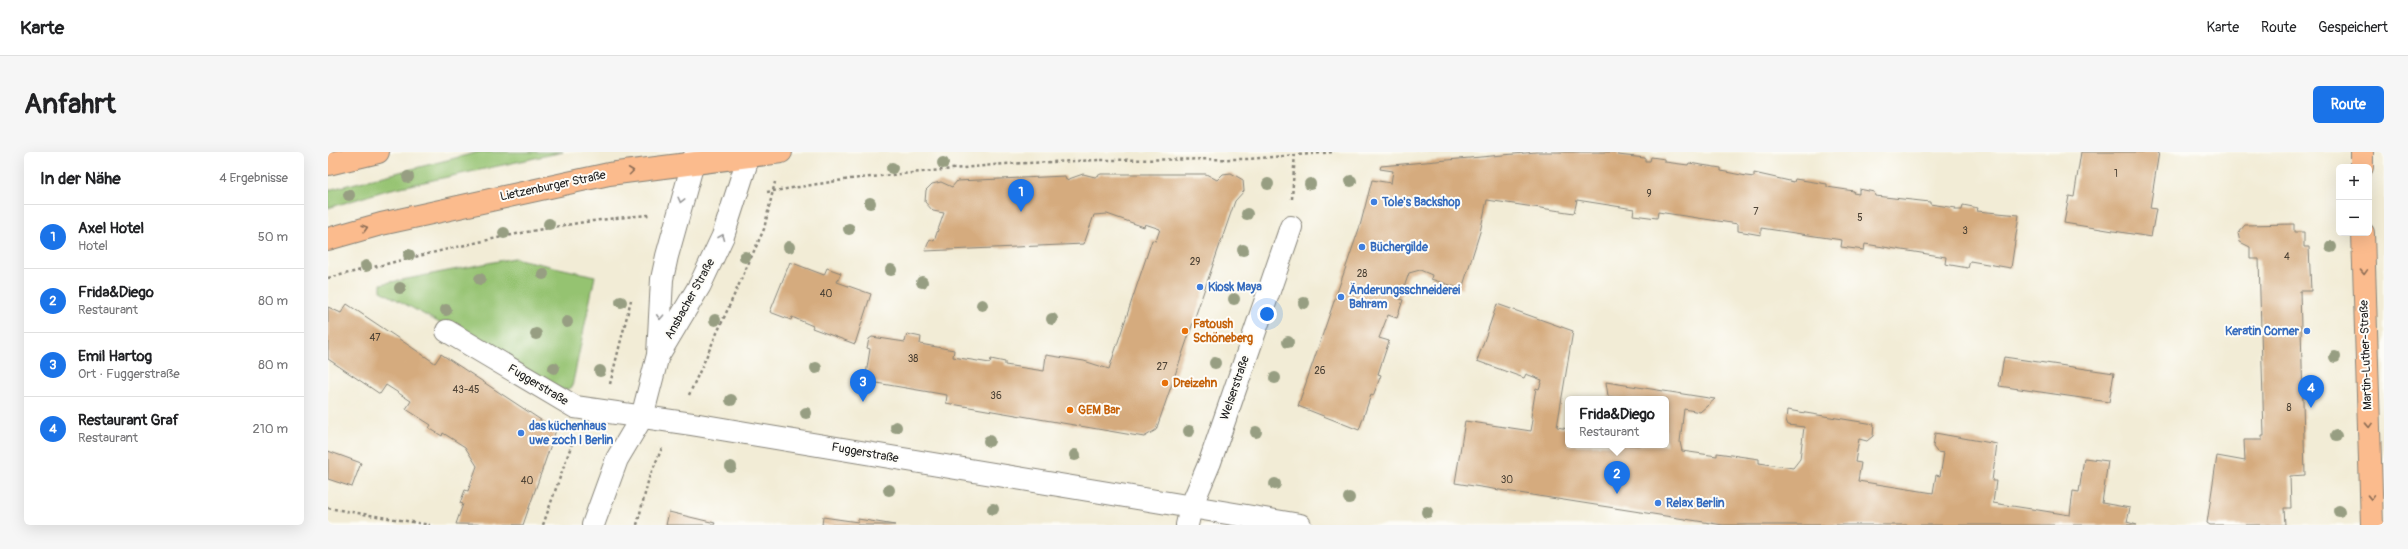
<!DOCTYPE html>
<html lang="de">
<meta charset="utf-8">
<style>
:root{--surface:#fff;--page:#f6f6f6;--text:#202124;--muted:#757577;--line:#e0e0e0;--accent:#1a73e8}
body{margin:0;font-family:Pangolin,sans-serif;background:var(--page);color:var(--text)}
.controls{position:absolute;right:12px;top:12px;display:grid;overflow:hidden;border-radius:6px;box-shadow:0 4px 16px #0002}
.controls button{width:36px;height:36px;display:grid;place-items:center;padding:0;border:0;border-bottom:1px solid var(--line);background:var(--surface);color:var(--text);font:20px sans-serif}
.you{position:absolute;left:939px;top:162px;width:14px;height:14px;margin:-10px;border:3px solid #fff;border-radius:50%;background:#1a73e8;box-shadow:0 0 0 6px #1a73e833}
.badge{display:grid;place-items:center;width:26px;height:26px;border-radius:50%;background:var(--accent);color:#fff;font-size:13px;font-weight:700}
.pin{position:absolute;translate:-50% -33px;filter:drop-shadow(0 1px 2px #0008)}
.pin::after{content:'';position:absolute;top:21px;width:14px;height:12px;background:inherit;clip-path:polygon(0 0,100% 0,50% 100%)}
.popup{position:absolute;left:1237px;top:244px;width:104px;height:52px;box-sizing:border-box;display:grid;place-content:center;border-radius:6px;background:var(--surface);filter:drop-shadow(0 1px 3px #0005);font-size:13px;white-space:nowrap;color:var(--muted)}
.popup b{font-size:15px;color:var(--text)}
.popup::after{content:'';position:absolute;left:50%;top:100%;margin-left:-8px;border:8px solid transparent;border-top-color:var(--surface)}
.list{margin:0;padding:0;list-style:none}
h2{display:flex;justify-content:space-between;align-items:center;height:52px;margin:0;padding:0 16px;font-size:17px}
h2 small{font-size:13px;font-weight:400;color:var(--muted)}
.list li{display:grid;grid-template-columns:26px 1fr auto;gap:12px;align-items:center;box-sizing:border-box;height:64px;padding:0 16px;border-top:1px solid var(--line)}
.list b{display:block;font-size:15px;white-space:nowrap}
.list p{margin:0;font-size:13px;white-space:nowrap;color:var(--muted)}
.list em{font-size:13px;font-style:normal;color:var(--muted)}
.map{position:relative;flex:none;width:2056px;height:373px;overflow:hidden;border-radius:6px}
header{display:flex;align-items:center;gap:24px;box-sizing:border-box;height:56px;padding:0 20px;background:var(--surface);border-bottom:1px solid var(--line)}
header strong{font-size:19px}
nav{display:flex;gap:22px;margin-inline-start:auto;font-size:14px}
.intro{display:flex;align-items:center;justify-content:space-between;box-sizing:border-box;height:96px;padding:0 24px}
h1{margin:0;font-size:28px}
.button{padding:10px 18px;border-radius:6px;background:var(--accent);color:#fff;font-size:14px;font-weight:700}
main{display:flex;gap:24px;padding:0 24px}
aside{flex:1;background:var(--surface);border-radius:6px;box-shadow:0 4px 16px #0002}
.map>svg:first-child{display:block}
.green{fill:#95c371;stroke:#587046}
.building{fill:#d5ab7e}
.lines{fill:none;stroke-linecap:round;stroke-linejoin:round}
.minor-casing{stroke:#878479;stroke-width:24}
.major-casing{stroke:#878479;stroke-width:24}
.path{stroke:#878479;stroke-width:2.5;stroke-dasharray:3 3;stroke-linecap:butt}
.minor{stroke:#fff;stroke-width:22}
.major{stroke:#fbbb8d;stroke-width:22}
.tree{fill:#979e82}
.oneway{stroke:#8c6c54}
.oneway2{stroke:#999}
.shop-dot{fill:#3f7fe0;stroke:#fdfcf7;stroke-width:1.5}
.food-dot{fill:#e8710a;stroke:#fdfcf7;stroke-width:1.5}
.labels{text-anchor:middle;dominant-baseline:central;stroke-width:4;stroke-linejoin:round;paint-order:stroke}
.number-label{font-size:10px;fill:#4a4034}
.street-label{font-size:12px;fill:#1c1c1c;stroke:#fdfcf7}
.shop-label{font-size:12px;font-weight:bold;fill:#366cbe;stroke:#fdfcf7;text-anchor:start}
.food-label{font-size:12px;font-weight:bold;fill:#c56008;stroke:#fdfcf7;text-anchor:start}
</style>
<header>
<strong>Karte</strong>
<nav><a>Karte</a><a>Route</a><a>Gespeichert</a></nav>
</header>
<div class="intro"><h1>Anfahrt</h1><a class="button">Route</a></div>
<main>
<aside>
<h2>In der Nähe<small>4 Ergebnisse</small></h2>
<ul class="list">
<li><span class="badge">1</span><div><b>Axel Hotel</b><p>Hotel</p></div><em>50 m</em></li>
<li><span class="badge">2</span><div><b>Frida&amp;Diego</b><p>Restaurant</p></div><em>80 m</em></li>
<li><span class="badge">3</span><div><b>Emil Hartog</b><p>Ort · Fuggerstraße</p></div><em>80 m</em></li>
<li><span class="badge">4</span><div><b>Restaurant Graf</b><p>Restaurant</p></div><em>210 m</em></li>
</ul>
</aside>
<div class="map">
<svg width="2056" height="373" viewBox="0 0 2056 373">
<rect width="100%" height="100%" fill="#fdfcf7"/>
<filter id="ink" filterUnits="userSpaceOnUse"><feTurbulence type="fractalNoise" baseFrequency=".025" numOctaves="2"/><feDisplacementMap in="SourceGraphic" scale="8" xChannelSelector="R" yChannelSelector="G"/><feConvolveMatrix kernelMatrix="1 2 1 2 8 2 1 2 1" color-interpolation-filters="sRGB"/></filter>
<filter id="wash" filterUnits="userSpaceOnUse"><feTurbulence type="fractalNoise" baseFrequency=".012" numOctaves="4" result="noise"/><feDisplacementMap in="SourceGraphic" scale="16" xChannelSelector="R" yChannelSelector="G"/><feGaussianBlur stdDeviation="0.9" result="paint"/><feColorMatrix in="noise" values="0 0 0 0 0 0 0 0 0 0 0 0 0 0 0 0 0 1.4 0 .05"/><feComposite in="paint" operator="in"/></filter>
<g filter="url(#wash)">
<rect width="100%" height="100%" fill="#f2ecd6"/>
<!-- green -->
<g class="green">
<path d="M151,0h84l-176,38 -59,18v-18z"/>
<path d="M186,106l81,18 -23,111 -5,3 -6,-1 -180,-98v-7z"/>
</g>
<g id="blocks">
<!-- building -->
<g class="building">
<path d="M1208,0h82v3l27,3v3h5l1,-4 14,2v3l23,3 1,-2 32,5v3l25,5 8,1v-4l40,9 1,-3 32,5v3l27,4 -1,2 6,1v-5l15,3 1,4 55,6v2l26,4 -1,2h7l1,-5 15,3 -1,3 42,4 -8,53 -41,-7 -2,7 -23,-4 1,-7 -81,-13 -1,6 -23,-3 1,-7 -81,-12v7l-23,-4v-7l-80,-12 -1,6 -24,-3 1,-6 -57,-9 -3,13 -87,-13 -7,32 -18,57 -31,-10 1,-4 -12,-5 -11,3 -9,26 3,1 -6,18 -9,-3 -9,23 10,3 -11,33 3,1 -8,21 -2,-1 -12,35 -61,-24 62,-180 12,-46 19,3 2,-12 -13,-2 1,-3z"/>
<path d="M1753,0h78l-9,56 6,1 -5,28 -87,-14 5,-27 5,1z"/>
<path d="M903,21l12,7 1,11 -9,10 -79,229 -12,7 -198,-34 1,-8 -82,-14 5,-32 -3,-1 2,-9 3,-2 33,5 2,-8 14,3 -1,7 34,6 -1,7 37,6 1,-4 14,3v3l39,6 2,-16 38,6 25,8 43,-129 4,1 4,-12 -15,-5 -1,3 -37,-13 -13,1 -10,29 -159,7 5,-12 4,2 10,-28 -11,-2 -8,-9 1,-12 6,-6 9,-2 11,5 5,-6 108,-5 1,4 17,-6 12,3 6,-3h105l11,6 6,-6z"/>
<path d="M1966,72v8h10v15h5l2,44h-11l5,184 -15,1 1,32h-7l1,17h-75l-3,-2 10,-67 28,5 -1,-21h18v-4h2l-5,-177h-9v-12l-10,-5 -2,-9 7,-8z"/>
<path d="M462,110l34,13 3,-7 14,5 -4,9 34,12 -16,50 -43,-16 1,-2 -21,-9 -1,3 -21,-8z"/>
<path d="M19,152l88,59 6,-9 115,76 -33,95 -67,-1 7,-20 -3,-1 5,-13 3,1 9,-25 -12,-19 -22,-14 -1,3 -13,-8 2,-3 -25,-16 5,-8 -25,-16 -6,9 -52,-35v-52l13,6z"/>
<path d="M1169,152l76,27 -16,96 11,2v16h98v-46h-44l-14,-3 -2,-14 109,17 -15,13 -16,-3 -4,33 2,9 35,5v-3l42,6v4l34,5 7,-9 4,-32 -16,-2 -2,-5 1,-10 87,14 -1,12 -6,5 -8,-2 -4,23 6,1 -3,18 75,12 3,-18 4,1 4,-23 -7,-1 -4,-5 2,-14 62,11 -5,37h4l-3,22 77,12 3,-24 6,1 5,-34 24,3 -6,42 28,5 -3,14 10,3h-414l-268,-42 10,-62 66,10 2,-11 -2,-3 5,-29 3,1 3,-9 -16,-6 -2,4 -47,-17z"/>
<path d="M1676,205l110,16 -5,29 -110,-16z"/>
<path d="M0,299l33,12 -9,24 -24,-8z"/>
<path d="M341,360l46,11 -1,2h-48z"/>
<path d="M495,365l35,5v-3l37,6h-73z"/>
</g>
</g>
</g>
<g filter="url(#ink)">
<use href="#blocks" fill-opacity="0" stroke="#878479" stroke-width="1"/>
<g class="lines">
<!-- minor casing -->
<g class="minor-casing">
<g id="minor">
<path d="M119,179l128,76 117,17 608,101"/>
<path d="M332,200l40,-67 23,-49 27,-84"/>
<path d="M265,373l24,-66 25,-42 16,-62 4,-76 5,-23 29,-104"/>
<path d="M859,373l4,-18 19,-45 81,-235"/>
</g>
</g>
<!-- major casing -->
<g class="major-casing">
<g id="major">
<path d="M0,12l50,-12"/>
<path d="M2034,15v-15"/>
<path d="M2035,81l9,292"/>
<path d="M0,87l53,-15 228,-50 172,-22"/>
</g>
</g>
<!-- path -->
<g class="path">
<path d="M439,40l83,-13 154,-15 96,-4 147,-1 88,-7"/>
<path d="M964,47l3,-47"/>
<path d="M0,126c106,-25 212,-55 321,-63"/>
<path d="M282,232l21,-84"/>
<path d="M361,243l75,-166 11,-47"/>
<path d="M0,356l102,17"/>
<path d="M215,373l32,-90"/>
<path d="M309,373l12,-47 13,-30"/>
</g>
<!-- minor -->
<use href="#minor" class="minor"/>
<!-- major -->
<use href="#major" class="major"/>
</g>
<!-- trees -->
<g class="tree">
<circle cx="615" cy="11" r="6"/>
<circle cx="564" cy="16" r="6"/>
<circle cx="80" cy="25" r="6"/>
<circle cx="1023" cy="29" r="6"/>
<circle cx="940" cy="32" r="6"/>
<circle cx="982" cy="32" r="6"/>
<circle cx="21" cy="43" r="6"/>
<circle cx="542" cy="51" r="6"/>
<circle cx="919" cy="62" r="6"/>
<circle cx="221" cy="72" r="6"/>
<circle cx="521" cy="77" r="6"/>
<circle cx="176" cy="81" r="6"/>
<circle cx="461" cy="95" r="6"/>
<circle cx="2003" cy="95" r="6"/>
<circle cx="915" cy="98" r="6"/>
<circle cx="81" cy="103" r="6"/>
<circle cx="417" cy="105" r="6"/>
<circle cx="38" cy="114" r="6"/>
<circle cx="563" cy="118" r="6"/>
<circle cx="215" cy="122" r="6"/>
<circle cx="152" cy="127" r="6"/>
<circle cx="594" cy="130" r="6"/>
<circle cx="72" cy="136" r="6"/>
<circle cx="906" cy="147" r="6"/>
<circle cx="293" cy="150" r="6"/>
<circle cx="976" cy="151" r="6"/>
<circle cx="654" cy="153" r="6"/>
<circle cx="118" cy="158" r="6"/>
<circle cx="724" cy="167" r="6"/>
<circle cx="387" cy="168" r="6"/>
<circle cx="239" cy="170" r="6"/>
<circle cx="208" cy="182" r="6"/>
<circle cx="960" cy="190" r="6"/>
<circle cx="2007" cy="205" r="6"/>
<circle cx="887" cy="211" r="6"/>
<circle cx="226" cy="216" r="6"/>
<circle cx="488" cy="216" r="6"/>
<circle cx="272" cy="219" r="6"/>
<circle cx="947" cy="226" r="6"/>
<circle cx="403" cy="248" r="6"/>
<circle cx="478" cy="261" r="6"/>
<circle cx="568" cy="275" r="6"/>
<circle cx="861" cy="279" r="6"/>
<circle cx="928" cy="280" r="6"/>
<circle cx="2008" cy="284" r="6"/>
<circle cx="661" cy="289" r="6"/>
<circle cx="747" cy="303" r="6"/>
<circle cx="403" cy="315" r="6"/>
<circle cx="947" cy="332" r="6"/>
<circle cx="561" cy="338" r="6"/>
<circle cx="1021" cy="346" r="6"/>
<circle cx="665" cy="357" r="6"/>
<circle cx="2011" cy="359" r="6"/>
<circle cx="1099" cy="360" r="6"/>
</g>
<!-- one-way arrows -->
<defs><path id="oneway-chevron" d="M-2-3.5L2.5 0L-2 3.5" fill="none" stroke-width="1.6" stroke-linecap="round" stroke-linejoin="round"/></defs>
<g class="oneway">
<use href="#oneway-chevron" transform="translate(303 19) rotate(-7)"/>
<use href="#oneway-chevron" transform="translate(37 76) rotate(-16)"/>
<use href="#oneway-chevron" transform="translate(2036 120) rotate(88)"/>
<use href="#oneway-chevron" transform="translate(2041 273) rotate(88)"/>
<use href="#oneway-chevron" transform="translate(2043 345) rotate(88)"/>
</g>
<g class="oneway2">
<use href="#oneway-chevron" transform="translate(353 48) rotate(104)"/>
<use href="#oneway-chevron" transform="translate(394 85) rotate(-68)"/>
<use href="#oneway-chevron" transform="translate(332 165) rotate(93)"/>
</g>
</g>
<!-- markers -->
<g class="shop-dot">
<circle cx="1046" cy="50" r="4"/>
<circle cx="1034" cy="95" r="4"/>
<circle cx="872" cy="135" r="4"/>
<circle cx="1013" cy="145" r="4"/>
<circle cx="1979" cy="179" r="4"/>
<circle cx="193" cy="281" r="4"/>
<circle cx="1330" cy="351" r="4"/>
</g>
<g class="food-dot">
<circle cx="857" cy="179" r="4"/>
<circle cx="837" cy="231" r="4"/>
<circle cx="742" cy="258" r="4"/>
</g>
<g class="labels">
<!-- number labels -->
<g class="number-label">
<text x="1788" y="22">1</text>
<text x="1321" y="42">9</text>
<text x="1428" y="60">7</text>
<text x="1532" y="66">5</text>
<text x="1637" y="79">3</text>
<text x="1959" y="105">4</text>
<text x="867" y="110">29</text>
<text x="1034" y="122">28</text>
<text x="498" y="142">40</text>
<text x="47" y="186">47</text>
<text x="585" y="207">38</text>
<text x="834" y="215">27</text>
<text x="992" y="219">26</text>
<text x="138" y="238">43-45</text>
<text x="668" y="244">36</text>
<text x="1961" y="256">8</text>
<text x="1179" y="328">30</text>
<text x="199" y="329">40</text>
</g>
<!-- street labels -->
<g class="street-label">
<text transform="translate(225 34) rotate(-12)">Lietzenburger Straße</text>
<text transform="translate(362 147) rotate(-61)">Ansbacher Straße</text>
<text transform="translate(2038 203) rotate(-92)">Martin-Luther-Straße</text>
<text transform="translate(210 233) rotate(31)">Fuggerstraße</text>
<text transform="translate(907 236) rotate(-71)">Welserstraße</text>
<text transform="translate(537 301) rotate(10)">Fuggerstraße</text>
</g>
<!-- shop labels -->
<g class="shop-label">
<text x="1054" y="50">Tole's Backshop</text>
<text x="1042" y="95">Büchergilde</text>
<text x="880" y="135">Kiosk Maya</text>
<text x="1021" y="138">Änderungsschneiderei<tspan x="1021" dy="14">Bahram</tspan></text>
<text x="1971" y="179" text-anchor="end">Keratin Corner</text>
<text x="201" y="274">das küchenhaus<tspan x="201" dy="14">uwe zoch I Berlin</tspan></text>
<text x="1338" y="351">Relax Berlin</text>
</g>
<!-- food labels -->
<g class="food-label">
<text x="865" y="172">Fatoush<tspan x="865" dy="14">Schöneberg</tspan></text>
<text x="845" y="231">Dreizehn</text>
<text x="750" y="258">GEM Bar</text>
</g>
</g>
</svg>
<div class="controls">
<button>+</button>
<button>−</button>
</div>
<div class="you"></div>
<div class="pin badge" style="left:693px;top:60px">1</div>
<div class="pin badge" style="left:1289px;top:342px">2</div>
<div class="popup"><b>Frida&amp;Diego</b>Restaurant</div>
<div class="pin badge" style="left:535px;top:250px">3</div>
<div class="pin badge" style="left:1983px;top:256px">4</div>
</div>
</main>
